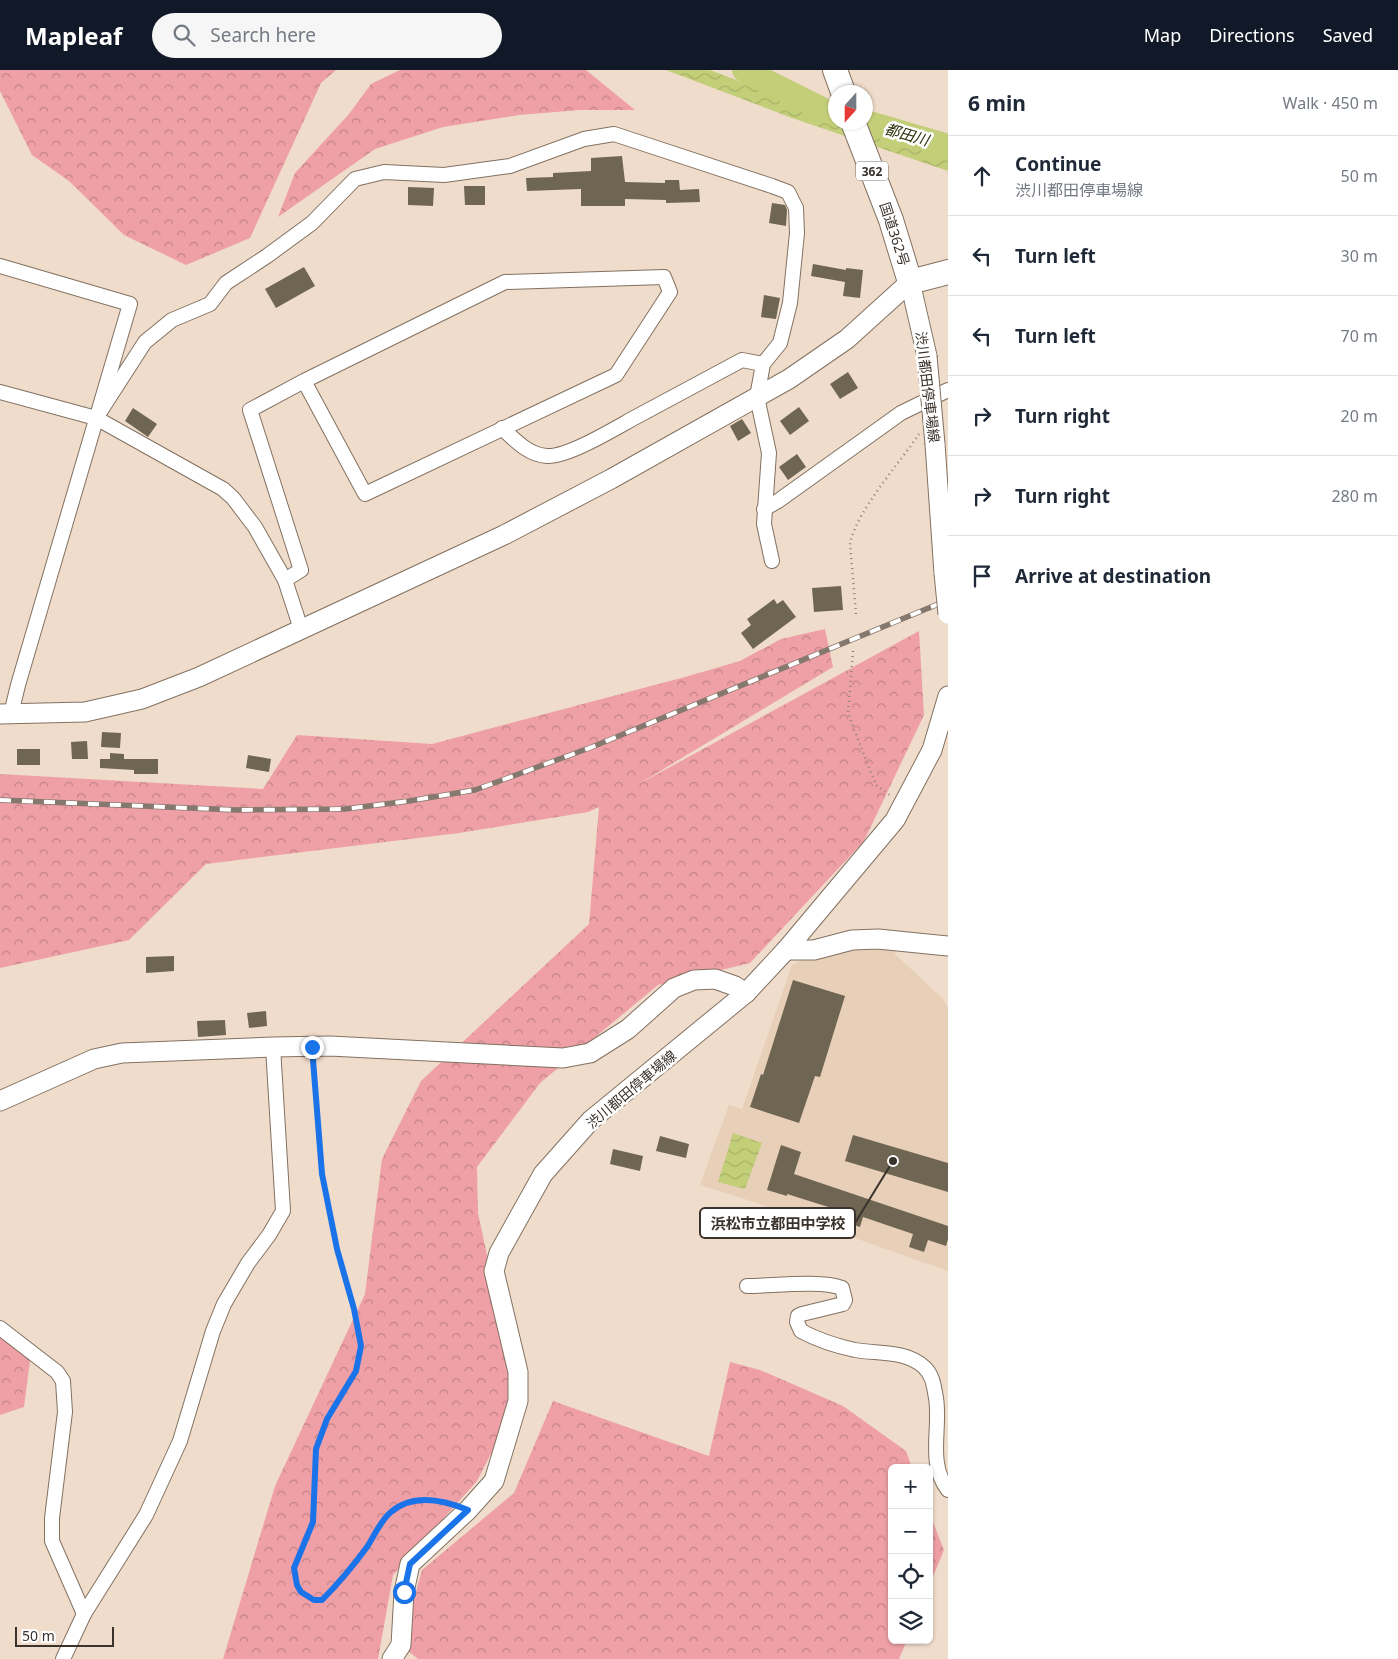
<!DOCTYPE html>
<meta charset="utf-8">
<style>
:root{--surface:#fff;--page:#f6f6f7;--text:#1f2937;--muted:#747a83;--line:#e0e1e3;--accent:#111827}
body{margin:0;font-family:"Noto Sans","Noto Sans JP",sans-serif;background:var(--page);color:var(--text)}
.controls{position:absolute;right:15px;bottom:15px;display:grid;overflow:hidden;border-radius:8px;box-shadow:0 1px 4px #0004}
.controls button{width:45px;height:45px;display:grid;place-items:center;padding:0;border:0;border-bottom:1px solid var(--line);background:var(--surface);color:var(--text);font:25px sans-serif}
.compass{position:absolute;left:828px;top:15px;width:45px;height:45px;border-radius:50%;background:var(--surface);box-shadow:0 1px 4px #0004;rotate:201deg}
.scale{position:absolute;left:15px;bottom:12px;width:99px;box-sizing:border-box;padding-left:5px;border:2px solid #3a322c;border-top:0;font-size:14px;line-height:18px;white-space:nowrap;color:#3a322c;-webkit-text-stroke:4px #fff;paint-order:stroke}
.stop{position:absolute;width:15px;height:15px;margin:-11px;border:4px solid #1a73e8;border-radius:50%;background:#fff}
.stop.end{background:#1a73e8;border-color:#fff;box-shadow:0 1px 5px #0008}
.list{margin:0;padding:0;list-style:none}
h2{display:flex;justify-content:space-between;align-items:center;height:65px;margin:0;padding:0 20px;font-size:21px}
h2 small{font-size:16px;font-weight:400;color:var(--muted)}
.list li{display:grid;grid-template-columns:32px 1fr auto;gap:15px;align-items:center;box-sizing:border-box;height:80px;padding:0 20px;border-top:1px solid var(--line)}
.list b{display:block;font-size:19px;white-space:nowrap}
.list p{margin:0;font-size:16px;white-space:nowrap;color:var(--muted)}
.list em{font-size:16px;font-style:normal;color:var(--muted)}
.icon{flex:none;width:28px;height:28px;fill:none;stroke:currentColor;stroke-width:2;stroke-linecap:round;stroke-linejoin:round}
.map{position:relative;flex:none;width:948px;height:1589px;overflow:hidden}
header{display:flex;align-items:center;gap:30px;box-sizing:border-box;height:70px;padding:0 25px;background:var(--accent);color:#fff}
header strong{font-size:24px}
nav{display:flex;gap:28px;margin-inline-start:auto;font-size:18px}
.search{width:350px;height:45px;background:var(--page);display:flex;align-items:center;gap:12px;box-sizing:border-box;padding:0 18px;border-radius:28px;color:var(--muted);font-size:19px}
main{display:flex}
aside{flex:1;background:var(--surface)}
.map>svg:first-child{display:block}
.built{fill:#e7cfb8}
.forest{fill:url(#forest-crowns)}
.water{fill:url(#water-waves)}
.lines{fill:none;stroke-linecap:round;stroke-linejoin:round}
.river{stroke:#c3ce78;stroke-width:24}
.building{fill:#6e6653}
.street-casing{stroke:#827161;stroke-width:16}
.secondary-casing{stroke:#827161;stroke-width:21}
.highway-casing{stroke:#827161;stroke-width:26}
.path{stroke:#8f8276;stroke-width:2.5;stroke-dasharray:1 4;stroke-linecap:butt}
.street{stroke:#fff;stroke-width:14}
.secondary{stroke:#fff;stroke-width:19}
.highway{stroke:#fff;stroke-width:24}
.rail-casing{stroke:#85786e;stroke-width:5.5}
.rail{stroke:#fff;stroke-width:4;stroke-dasharray:11;stroke-linecap:butt}
.secondary-bridge-casing{stroke:#827161;stroke-width:21;stroke-linecap:butt}
.secondary-bridge{stroke:#fff;stroke-width:19}
.route{stroke:#1a73e8;stroke-width:6}
.labels{text-anchor:middle;dominant-baseline:central;stroke-width:5;stroke-linejoin:round;paint-order:stroke}
.shield{fill:#fff;stroke:#75706b;stroke-width:1}
.shield-label{font-size:12px;font-weight:bold;fill:#3a322c}
.street-label{font-size:14px;fill:#3a322c;stroke:#fff}
.water-label{font-size:15px;font-style:italic;fill:#2d300b;stroke:#fff}
.leader{fill:none;stroke:#3a322c;stroke-width:2}
.callout-dot{fill:#3a322c;stroke:#fff;stroke-width:2}
.callout{fill:#fff;stroke:#3a322c;stroke-width:2}
.callout-label{font-size:15px;text-anchor:middle;font-weight:bold;fill:#3a322c}
</style>
<header>
<strong>Mapleaf</strong>
<div class="search"><svg class="icon" aria-label="search" viewBox="0 0 24 24"><circle cx="10" cy="10" r="6"/><path d="M15 15l6 6"/></svg>Search here</div>
<nav><a>Map</a><a>Directions</a><a>Saved</a></nav>
</header>
<main>
<div class="map">
<svg width="948" height="1589" viewBox="0 0 948 1589">
<defs>
<pattern id="forest-crowns" width="20" height="18" patternUnits="userSpaceOnUse" patternTransform="scale(1.25)"><rect width="20" height="18" fill="#eea0a6"/><path d="M2 6a3 3 0 1 1 6 0M12 15a3 3 0 1 1 6 0" fill="none" stroke="#c28387"/></pattern>
<pattern id="water-waves" width="16" height="10" patternUnits="userSpaceOnUse" patternTransform="scale(1.25)"><rect width="16" height="10" fill="#c3ce78"/><path d="M0 5q4-4 8 0t8 0" fill="none" stroke="#a8b168"/></pattern>
</defs>
<rect width="100%" height="100%" fill="#f0dccb"/>
<!-- built -->
<path class="built" d="M896,871l-1,13 48,45 5,9v263l-197,-70 -51,-16 29,-80 13,4 50,-144 22,-11z"/>
<!-- forest -->
<g class="forest">
<path d="M0,0h336l-15,13 -71,155 -64,27 -62,-30 -55,-54 -37,-26 -32,-64z"/>
<path d="M400,0h186l49,40h-55l-61,5 -76,12 -68,22 -97,68 17,-44 54,-59 22,-30z"/>
<path d="M825,559l8,38 -196,118 282,-154 5,84 -60,126 -114,122 -92,22 -118,98 -63,84 1,46 40,188 -41,80 -84,94 -15,84h-155l52,-173 90,-192 17,-135 39,-78 168,-157 10,-117 -11,5 -129,21 -253,31 -77,76 -129,28v-194l263,15 34,-54 135,9 253,-67 55,-16 41,-22z"/>
<path d="M0,1254l32,21 -8,62 -24,8z"/>
<path d="M730,1292l30,8 83,36 63,45 6,17h-20v172h15l-8,19h-481l-17,-14 21,-75 92,-77 39,-92 156,55z"/>
<path d="M929,1442l15,38 -15,36z"/>
</g>
<!-- water -->
<g class="water">
<path d="M666,0h44l125,48 1,4 11,1 46,17 55,12v19l-156,-53z"/>
<path d="M733,1063l29,10 -17,46 -27,-7z"/>
</g>
<g class="lines">
<!-- river -->
<g class="river">
<path d="M744,0l80,40 12,3"/>
<path d="M866,52l82,24"/>
</g>
</g>
<!-- building -->
<g class="building">
<path d="M622,86l3,26 40,1v-3h14l1,10 19,-1 1,13 -34,1v-3l-41,-1v7h-44v-17l-54,2 -1,-13 27,-1v-4l38,-2v-13z"/>
<path d="M464,116h21v19h-20z"/>
<path d="M408,117l26,1 -1,18 -25,-1z"/>
<path d="M772,133l13,2 2,5 -1,16 -17,-3z"/>
<path d="M813,194l33,6v-2l17,2 -3,28 -17,-2 2,-14 -34,-6z"/>
<path d="M304,197l11,19 -39,22 -11,-19z"/>
<path d="M764,225l16,3 -4,21 -15,-2z"/>
<path d="M848,302l10,16 -18,11 -10,-15z"/>
<path d="M799,337l10,14 -19,14 -10,-14z"/>
<path d="M133,338l24,16 -9,13 -23,-16z"/>
<path d="M742,349l9,14 -13,8 -8,-15z"/>
<path d="M797,384l9,13 -18,13 -9,-13z"/>
<path d="M841,516l2,24 -29,2 -2,-24z"/>
<path d="M774,529l3,5 6,-4 13,17 -43,32 -12,-16 10,-8 -4,-6z"/>
<path d="M102,662l19,1 -1,15 -19,-1z"/>
<path d="M87,671l1,18h-16l-1,-17z"/>
<rect x="17" y="679" width="23" height="16"/>
<path d="M110,683l14,1v5h34v15h-24v-4l-34,-2v-9h10z"/>
<path d="M248,685l23,4 -2,13 -23,-4z"/>
<path d="M174,886v15l-28,2v-16z"/>
<path d="M793,910l52,16 -25,81 -5,-1 -16,47 -49,-16 11,-33 2,1z"/>
<path d="M266,941l1,15 -18,2 -2,-15z"/>
<path d="M225,950l1,15 -28,2 -1,-16z"/>
<path d="M853,1065l95,28v29l-103,-31z"/>
<path d="M660,1066l29,8 -3,14 -30,-7z"/>
<path d="M781,1075l20,7 -7,22 154,52v13l-2,7 -18,-6 -4,12 -15,-5 4,-13 -50,-17 -3,10 -25,-8 3,-9 -51,-16v2l-20,-6z"/>
<path d="M613,1079l30,7 -3,15 -30,-7z"/>
</g>
<g class="lines">
<!-- street casing -->
<g class="street-casing">
<g id="street">
<path d="M0,196l130,38 -112,381 -7,29"/>
<path d="M0,322l96,26 127,71 10,9 22,29 30,53 16,49"/>
<path d="M96,348l49,-76 27,-22 38,-16 16,-21 41,-27 45,-33 43,-44 29,-7 60,3 66,-9 74,-27 30,-5 158,52 16,6 8,16 1,25 -7,70 -10,40 -17,21 -6,33 12,56 -5,71 8,37"/>
<path d="M502,358c13,12 26,27 45,28 21,1 67,-27 87,-38 36,-19 72,-39 108,-58l21,4"/>
<path d="M764,439l14,-8 123,-88 47,-23"/>
<path d="M285,510l16,-10 -51,-160 54,-29 201,-99 159,-5 6,15 -54,83 -251,119 -61,-113"/>
<path d="M747,1216c25,0 74,-6 95,2l3,12 -2,4 -41,10 -4,2 -1,6 4,9c17,9 35,15 54,19 22,4 51,0 69,17 9,8 10,20 12,31 5,31 -9,65 12,92"/>
<path d="M0,1258l57,44 6,9 2,31 -13,106v23l32,73"/>
<path d="M63,1589l21,-45 62,-99 34,-74 33,-110 11,-27 24,-41 21,-28 14,-24 -10,-164"/>
</g>
</g>
<!-- secondary casing -->
<g class="secondary-casing">
<g id="secondary">
<path d="M935,374l9,129"/>
<path d="M0,644l85,-2 57,-13 57,-22 305,-142 107,-56 178,-100 58,-40 63,-57 17,74"/>
<path d="M786,880h28l38,-10 26,-1 70,7"/>
<path d="M0,1031l94,-42 28,-6 151,-6 57,-1 233,12 27,-5 38,-24 46,-41 20,-8 21,-1 20,7 11,7"/>
<path d="M392,1589l9,-14 3,-53 6,-28 58,-54 26,-29 24,-80v-29l-24,-101 5,-18 44,-79 48,-54 155,-127 40,-43 109,-130 37,-70 16,-54"/>
</g>
</g>
<!-- highway casing -->
<g class="highway-casing">
<g id="highway">
<path d="M835,0l8,22"/>
<path d="M853,52l38,98 19,62 38,-10"/>
</g>
</g>
<!-- path -->
<g class="path">
<path d="M856,544l-6,-71c8,-34 49,-79 69,-109"/>
<path d="M853,581l-5,63 28,71 15,11"/>
<path d="M313,991l9,113 15,75 17,60 7,36 -4,26 -30,48 -11,30 -3,73 -19,46 3,17 4,7 13,8h8l19,-18 50,-70 14,-9 19,-3 28,4"/>
</g>
<!-- street -->
<use href="#street" class="street"/>
<!-- secondary -->
<use href="#secondary" class="secondary"/>
<!-- highway -->
<use href="#highway" class="highway"/>
<!-- rail casing -->
<g class="rail-casing">
<path id="rail" d="M0,730l237,10 108,-1 64,-8 66,-11 117,-43 356,-147"/>
</g>
<!-- rail -->
<use href="#rail" class="rail"/>
<!-- secondary-bridge casing -->
<g class="secondary-bridge-casing">
<g id="secondary-bridge">
<path d="M927,286l8,88"/>
<path d="M944,503l4,41"/>
</g>
</g>
<!-- secondary-bridge -->
<use href="#secondary-bridge" class="secondary-bridge"/>
</g>
<g class="lines">
<!-- route -->
<path class="route" d="M312,977l10,127 15,75 17,60 7,37 -5,25 -29,48 -11,30 -3,73 -19,46 3,17 4,7 13,8h8c17,-17 31,-34 45,-53 8,-12 13,-26 24,-35 22,-19 53,-12 77,-2l-58,54 -6,28"/>
</g>
<g class="labels">
<!-- shield labels -->
<rect class="shield" x="856" y="91.5" width="32" height="19" rx="4"/>
<g class="shield-label">
<text x="872" y="101">362</text>
</g>
<!-- street labels -->
<g class="street-label">
<text transform="translate(895 164) rotate(72)">国道362号</text>
<text transform="translate(928 317) rotate(83)">渋川都田停車場線</text>
<text transform="translate(631 1019) rotate(-40)">渋川都田停車場線</text>
</g>
<!-- water labels -->
<g class="water-label">
<text transform="translate(907 64) rotate(16)">都田川</text>
</g>
</g>
<!-- callouts -->
<path class="leader" d="M893 1091L855 1153"/>
<circle class="callout-dot" cx="893" cy="1091" r="5"/>
<rect class="callout" x="700" y="1138" width="155" height="30" rx="5"/>
<g class="callout-label">
<text x="778" y="1159">浜松市立都田中学校</text>
</g>
</svg>
<div class="controls">
<button>+</button>
<button>−</button>
<button><svg class="icon" aria-label="locate" viewBox="0 0 24 24"><circle cx="12" cy="12" r="6"/><path d="M12 2v4M12 18v4M2 12h4M18 12h4"/></svg></button>
<button><svg class="icon" aria-label="layers" viewBox="0 0 24 24"><path d="M12 4l9 5-9 5-9-5zM3 14l9 5 9-5"/></svg></button>
</div>
<svg class="compass" viewBox="-18 -18 36 36"><path d="M0-13l5 13h-10z" fill="#e53935"/><path d="M0 13l5-13h-10z" fill="#747a83"/></svg>
<div class="scale">50 m</div>
<div class="stop" style="left:404px;top:1522px"></div>
<div class="stop end" style="left:312px;top:977px"></div>
</div>
<aside>
<h2>6 min<small>Walk · 450 m</small></h2>
<ul class="list">
<li><svg class="icon" aria-label="ahead" viewBox="0 0 24 24"><path d="M12 20V5M6 11l6-6 6 6"/></svg><div><b>Continue</b><p>渋川都田停車場線</p></div><em>50 m</em></li>
<li><svg class="icon" aria-label="left" viewBox="0 0 24 24"><path d="M17 20v-9H6M10 6l-5 5 5 5"/></svg><div><b>Turn left</b></div><em>30 m</em></li>
<li><svg class="icon" aria-label="left" viewBox="0 0 24 24"><path d="M17 20v-9H6M10 6l-5 5 5 5"/></svg><div><b>Turn left</b></div><em>70 m</em></li>
<li><svg class="icon" aria-label="right" viewBox="0 0 24 24"><path d="M7 20v-9h11M14 6l5 5-5 5"/></svg><div><b>Turn right</b></div><em>20 m</em></li>
<li><svg class="icon" aria-label="right" viewBox="0 0 24 24"><path d="M7 20v-9h11M14 6l5 5-5 5"/></svg><div><b>Turn right</b></div><em>280 m</em></li>
<li><svg class="icon" aria-label="arrive" viewBox="0 0 24 24"><path d="M6 21V4h12l-3 4 3 4H6"/></svg><div><b>Arrive at destination</b></div></li>
</ul>
</aside>
</main>
